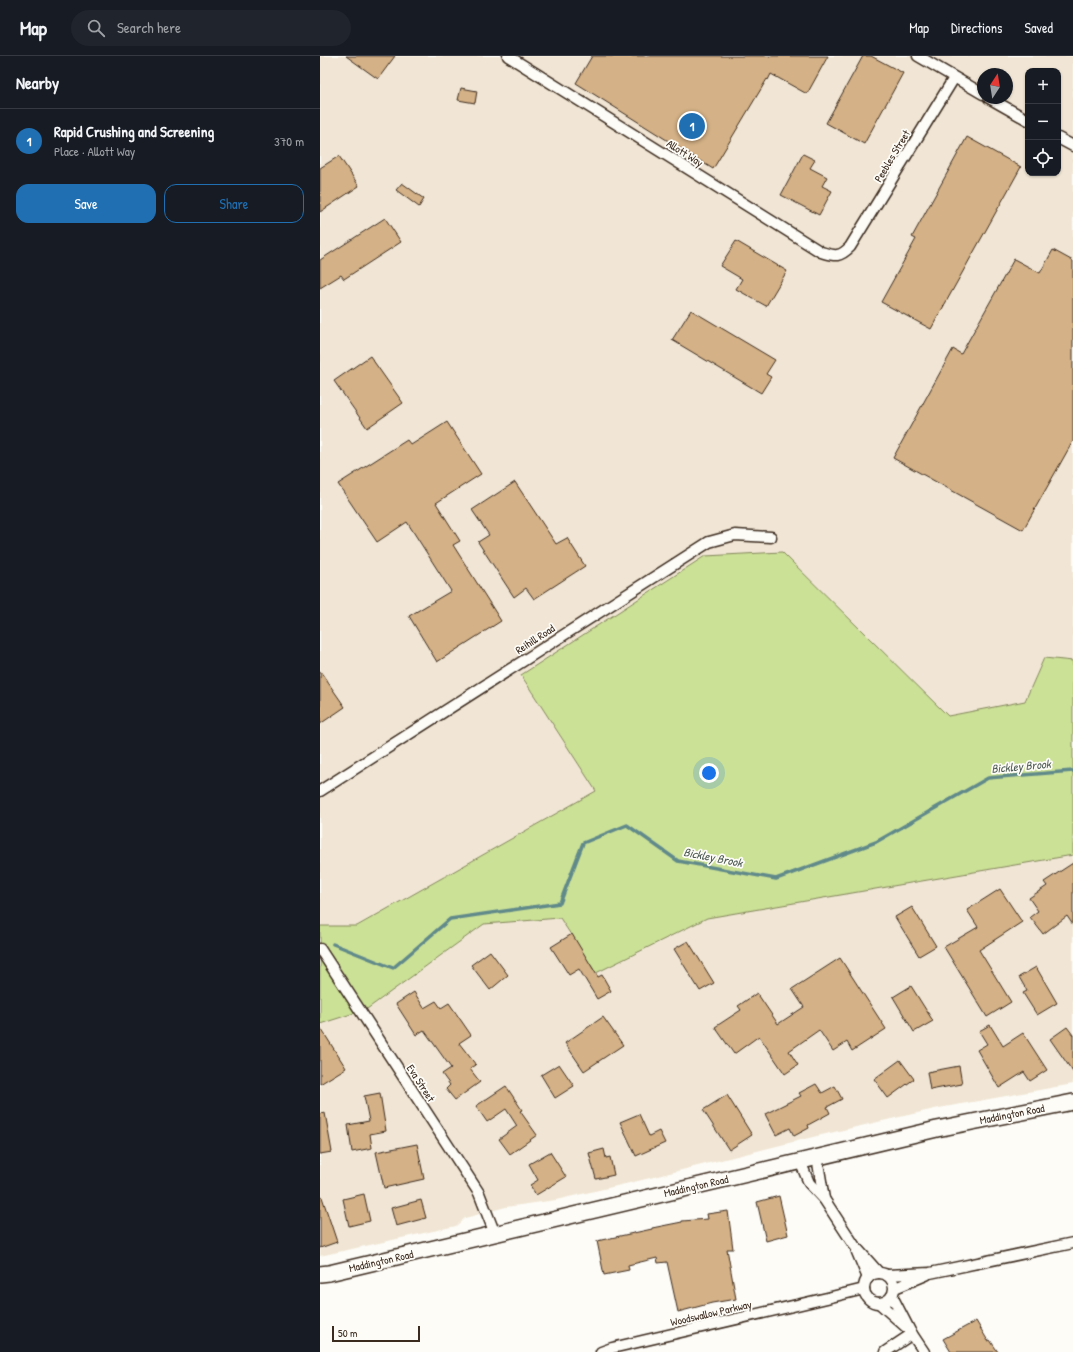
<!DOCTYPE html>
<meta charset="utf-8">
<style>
:root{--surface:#171b24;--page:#20242c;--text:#f1f3f6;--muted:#9ea1a6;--line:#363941;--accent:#1f6fb2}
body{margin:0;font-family:"Patrick Hand",sans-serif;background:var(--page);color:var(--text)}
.controls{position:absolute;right:12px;top:12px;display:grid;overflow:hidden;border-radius:8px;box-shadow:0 1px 3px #0004}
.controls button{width:36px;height:36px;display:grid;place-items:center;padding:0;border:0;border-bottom:1px solid var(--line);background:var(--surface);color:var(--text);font:20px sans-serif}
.compass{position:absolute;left:657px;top:12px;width:36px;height:36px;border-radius:50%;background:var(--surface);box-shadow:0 1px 3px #0004;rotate:12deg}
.scale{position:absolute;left:12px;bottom:10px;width:88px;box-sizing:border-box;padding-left:4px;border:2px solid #3b2a1e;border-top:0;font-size:11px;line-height:14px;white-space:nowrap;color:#3b2a1e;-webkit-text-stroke:3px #fdfcf7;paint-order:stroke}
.you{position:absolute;left:389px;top:717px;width:14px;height:14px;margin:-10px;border:3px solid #fff;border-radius:50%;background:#1a73e8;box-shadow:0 0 0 6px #1a73e833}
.badge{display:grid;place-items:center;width:26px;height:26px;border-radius:50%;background:var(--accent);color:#fff;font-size:13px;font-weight:700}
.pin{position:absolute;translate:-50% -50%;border:2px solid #fff;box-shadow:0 1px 4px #0006}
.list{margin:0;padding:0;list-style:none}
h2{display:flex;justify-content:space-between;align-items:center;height:52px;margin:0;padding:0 16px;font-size:17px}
h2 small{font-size:13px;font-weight:400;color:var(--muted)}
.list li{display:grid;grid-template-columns:26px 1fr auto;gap:12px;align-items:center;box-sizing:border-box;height:64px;padding:0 16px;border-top:1px solid var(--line)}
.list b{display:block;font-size:15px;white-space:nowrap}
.list p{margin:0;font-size:13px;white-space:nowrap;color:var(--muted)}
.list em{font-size:13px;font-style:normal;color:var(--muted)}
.actions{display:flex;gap:8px;padding:12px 16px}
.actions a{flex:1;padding:9px 0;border:1px solid var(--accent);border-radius:12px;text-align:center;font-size:14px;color:var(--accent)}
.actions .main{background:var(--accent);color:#fff}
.icon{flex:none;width:22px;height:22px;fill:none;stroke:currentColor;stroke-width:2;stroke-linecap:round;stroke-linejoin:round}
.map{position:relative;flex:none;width:753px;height:1296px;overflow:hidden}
header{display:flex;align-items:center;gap:24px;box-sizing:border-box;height:56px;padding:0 20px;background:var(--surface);border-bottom:1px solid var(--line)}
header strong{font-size:19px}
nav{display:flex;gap:22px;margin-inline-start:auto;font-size:14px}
.search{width:280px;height:36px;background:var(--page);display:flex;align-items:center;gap:10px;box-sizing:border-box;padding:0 14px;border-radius:22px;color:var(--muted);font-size:15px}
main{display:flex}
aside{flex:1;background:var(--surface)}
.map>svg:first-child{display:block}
.built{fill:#f1e6d5;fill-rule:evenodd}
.green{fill:#cbe196;stroke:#83865a}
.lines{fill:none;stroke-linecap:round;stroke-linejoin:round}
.stream{stroke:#60898a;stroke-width:3.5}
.building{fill:#d4b186;stroke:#3b2a1e}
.minor-casing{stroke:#3b2a1e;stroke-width:13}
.secondary-casing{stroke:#3b2a1e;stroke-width:18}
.minor{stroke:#fdfcf7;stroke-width:10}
.secondary{stroke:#fdfcf7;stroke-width:15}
.labels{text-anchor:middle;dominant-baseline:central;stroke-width:3.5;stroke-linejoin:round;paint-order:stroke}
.street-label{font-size:11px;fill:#3b2a1e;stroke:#fdfcf7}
.water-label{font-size:12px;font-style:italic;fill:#4d5954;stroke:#fdfcf7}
</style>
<header>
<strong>Map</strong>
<div class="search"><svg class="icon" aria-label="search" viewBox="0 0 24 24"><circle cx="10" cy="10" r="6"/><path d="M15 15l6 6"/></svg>Search here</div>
<nav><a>Map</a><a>Directions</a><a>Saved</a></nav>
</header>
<main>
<aside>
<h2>Nearby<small></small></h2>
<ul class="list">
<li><span class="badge">1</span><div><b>Rapid Crushing and Screening</b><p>Place · Allott Way</p></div><em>370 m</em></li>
</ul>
<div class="actions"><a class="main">Save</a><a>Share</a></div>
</aside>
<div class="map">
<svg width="753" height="1296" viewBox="0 0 753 1296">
<rect width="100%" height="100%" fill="#fdfcf7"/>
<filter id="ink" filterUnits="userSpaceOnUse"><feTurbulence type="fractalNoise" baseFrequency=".025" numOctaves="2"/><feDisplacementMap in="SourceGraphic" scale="8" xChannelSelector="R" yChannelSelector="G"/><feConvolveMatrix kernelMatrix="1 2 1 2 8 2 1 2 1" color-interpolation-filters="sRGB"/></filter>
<g filter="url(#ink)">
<!-- built -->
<g class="built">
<path d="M0,0h753v605l-29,-3 -19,43 -77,15 -166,-164 -261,123 75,116 -239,135h-37zM708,15h30v102h-30zM663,18h24v24h-24z"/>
<path d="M753,799v229l-134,24 -122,28 -179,45 -82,19 -50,7 -41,11 -9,8 -136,30v-232l47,-15 117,-85 76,-6 36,55 111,-55z"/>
</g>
<!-- green -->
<path class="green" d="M462,496l166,164 77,-15 19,-43 29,3v194l-366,63 -111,55 -36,-55 -76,6 -117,85 -47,15v-98h37l239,-135 -75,-116 184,-119z"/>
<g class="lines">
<!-- stream -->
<path class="stream" d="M13,888l60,24 57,-49 110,-16 23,-60 44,-18 51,36 98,18 100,-37 112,-64 85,-7"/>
</g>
<!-- building -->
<g class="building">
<path d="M26,0h49l-17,23z"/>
<path d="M272,0h236l-21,38 -36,-20 -3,6 -1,-1 -54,90 -137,-86z"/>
<path d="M543,0h8l32,17 -39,71 -38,-21z"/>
<path d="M141,32l16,3 -2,12 -17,-3z"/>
<path d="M647,81l54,30 -90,162 -50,-27 35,-63 -4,-2z"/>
<path d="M483,98l12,6 -5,8 17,9 -5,9 10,5 -13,24 -38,-20z"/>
<path d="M19,100l20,30 -39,26v-44z"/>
<path d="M82,127l22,16 -5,8 -23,-17z"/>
<path d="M65,162l16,24 -57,37 -3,-4 -21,13v-28z"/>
<path d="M416,185l51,30 -21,35 -30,-17 6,-10 -22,-13z"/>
<path d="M733,194l20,11v180l-50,89 -130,-72 60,-109 8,5 53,-95 26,14z"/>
<path d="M371,254l84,50 -9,14 5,3 -10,16 -89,-53z"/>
<path d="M50,300l33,47 -36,25 -33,-47z"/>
<path d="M127,366l34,52 -45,29 24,38 -7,4 48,76 -64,41 -28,-46 42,-25 -44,-69 -30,20 -39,-58 69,-44 4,5z"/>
<path d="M195,426l41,62 11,-6 18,28 -51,33 -8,-11 -12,9 -36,-55 11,-7 -17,-25z"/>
<path d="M0,615l25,36 -25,17z"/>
<path d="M753,807v62l-6,-9 -24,18 -13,-17 8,-6 -9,-13 18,-12 -3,-4z"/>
<path d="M680,833l22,33 -43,28 32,52 -24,15 -43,-70 34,-20 -11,-17z"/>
<path d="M592,851l24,39 -17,10 -24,-39z"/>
<path d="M252,878l26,43 4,-2 9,16 -14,8 -18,-30 -10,6 -18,-28z"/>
<path d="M368,885l26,42 -14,8 -26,-42z"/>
<path d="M170,895l18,24 -18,15 -19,-25z"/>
<path d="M520,902l46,71 -34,22 -5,-9 -14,9 -14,-21 -30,21 9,14 -13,9 -26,-38 -25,18 -19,-27 26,-17 -3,-4 19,-13 21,31 26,-17 -12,-18z"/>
<path d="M716,911l21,36 -20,12 -14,-22 4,-2 -8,-14z"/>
<path d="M591,930l22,35 -19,11 -21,-35z"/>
<path d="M94,936l10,16 12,-7 5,7 8,-5 22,32 -12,8 17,22 -6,4 10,13 -25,18 -9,-11 4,-4 -8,-11 9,-6 -27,-38 -8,5 -20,-31z"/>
<path d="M283,961l20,28 -39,26 -19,-28z"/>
<path d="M670,969l13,21 20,-13 24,37 -17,11 -6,-9 -25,16 -22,-38 10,-6 -8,-13z"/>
<path d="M0,971l26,41 -26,16z"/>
<path d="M747,971l6,8v37l-23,-33z"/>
<path d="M580,1004l14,19 -26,19 -14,-19z"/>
<path d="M239,1008l15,22 -19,12 -14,-23z"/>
<path d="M639,1010l3,18 -32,6 -3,-18z"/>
<path d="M496,1028l6,9 13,-7 7,13 -15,8 3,6 -22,12 1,3 -15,8 -4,-8 -14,7 -11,-21 36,-18 -2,-3z"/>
<path d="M186,1030l16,24 -2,1 17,24 -27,19 -11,-15 18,-13 -11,-17 -19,13 -11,-16z"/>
<path d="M60,1037l6,38 -16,3 2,14 -20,4 -4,-27 21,-4 -5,-25z"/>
<path d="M407,1039l25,40 -23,15 -26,-40z"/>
<path d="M5,1057l7,39 -12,2v-40z"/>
<path d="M319,1058l10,22 10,-5 6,12 -29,13 -16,-34z"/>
<path d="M97,1088l7,35 -40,9 -8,-36z"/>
<path d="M284,1093l2,9 4,-1 4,18 -18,4 -7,-26z"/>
<path d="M230,1096l16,25 -30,18 -6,-10 8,-5 -9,-16z"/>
<path d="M44,1138l6,27 -21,5 -6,-27z"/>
<path d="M459,1140l9,39 -22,6 -9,-39z"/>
<path d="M0,1141h2l15,45 -17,6z"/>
<path d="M101,1144l5,18 -30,8 -5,-18z"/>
<path d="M408,1155l5,38h-6l9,50 -24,4 -34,9 -11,-50 -9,1 -1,-5 -29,7 1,5 -25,5 -7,-34 55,-12v-1l30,-6v-1l26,-2 -1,-5z"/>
<path d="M656,1265l12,20 2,-1 8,12h-47l-8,-13z"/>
</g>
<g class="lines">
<!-- minor casing -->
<g class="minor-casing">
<g id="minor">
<path d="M188,0l313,196c14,4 18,6 29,-5l104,-169"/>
<path d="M598,0l65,38"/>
<path d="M669,42l39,22"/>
<path d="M738,82l15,8"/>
<path d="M0,735l389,-249 26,-7 36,2"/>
<path d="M0,893l159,244 16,41"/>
<path d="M497,1101l7,42"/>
<path d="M480,1105l9,22 15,16 30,46 25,28"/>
<path d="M537,1196l11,26"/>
<circle cx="559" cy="1232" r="15"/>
<path d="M567,1219l43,-2 143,-30"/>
<path d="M575,1232l31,-13"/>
<path d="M572,1240l18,35 14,21"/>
<path d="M559,1247l27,24"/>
<path d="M281,1296l11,-4 215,-50 37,-9"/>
<path d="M565,1296l27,-18"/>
</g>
</g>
<!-- secondary casing -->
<g class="secondary-casing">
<path id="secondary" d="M0,1218l9,-1 608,-144 136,-27"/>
</g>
<!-- minor -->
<use href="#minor" class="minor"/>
<!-- secondary -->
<use href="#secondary" class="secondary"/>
</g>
</g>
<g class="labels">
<!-- street labels -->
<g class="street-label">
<text transform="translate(365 97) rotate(32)">Allott Way</text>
<text transform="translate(572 100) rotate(-59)">Peebles Street</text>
<text transform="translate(215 583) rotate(-33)">Reihill Road</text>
<text transform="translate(101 1027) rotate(57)">Eva Street</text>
<text transform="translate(692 1058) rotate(-11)">Maddington Road</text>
<text transform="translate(376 1130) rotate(-13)">Maddington Road</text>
<text transform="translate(61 1205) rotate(-13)">Maddington Road</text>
<text transform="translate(391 1257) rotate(-13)">Woodswallow Parkway</text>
</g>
<!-- water labels -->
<g class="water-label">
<text transform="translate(701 710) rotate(-5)">Bickley Brook</text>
<text transform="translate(393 801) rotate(11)">Bickley Brook</text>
</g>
</g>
</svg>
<div class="controls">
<button>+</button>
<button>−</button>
<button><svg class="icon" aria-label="locate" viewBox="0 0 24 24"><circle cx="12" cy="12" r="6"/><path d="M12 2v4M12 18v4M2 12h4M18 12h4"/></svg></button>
</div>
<svg class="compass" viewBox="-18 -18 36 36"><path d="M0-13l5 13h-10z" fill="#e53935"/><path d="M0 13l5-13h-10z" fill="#9ea1a6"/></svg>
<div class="scale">50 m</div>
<div class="you"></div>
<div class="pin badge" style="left:372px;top:70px">1</div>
</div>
</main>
